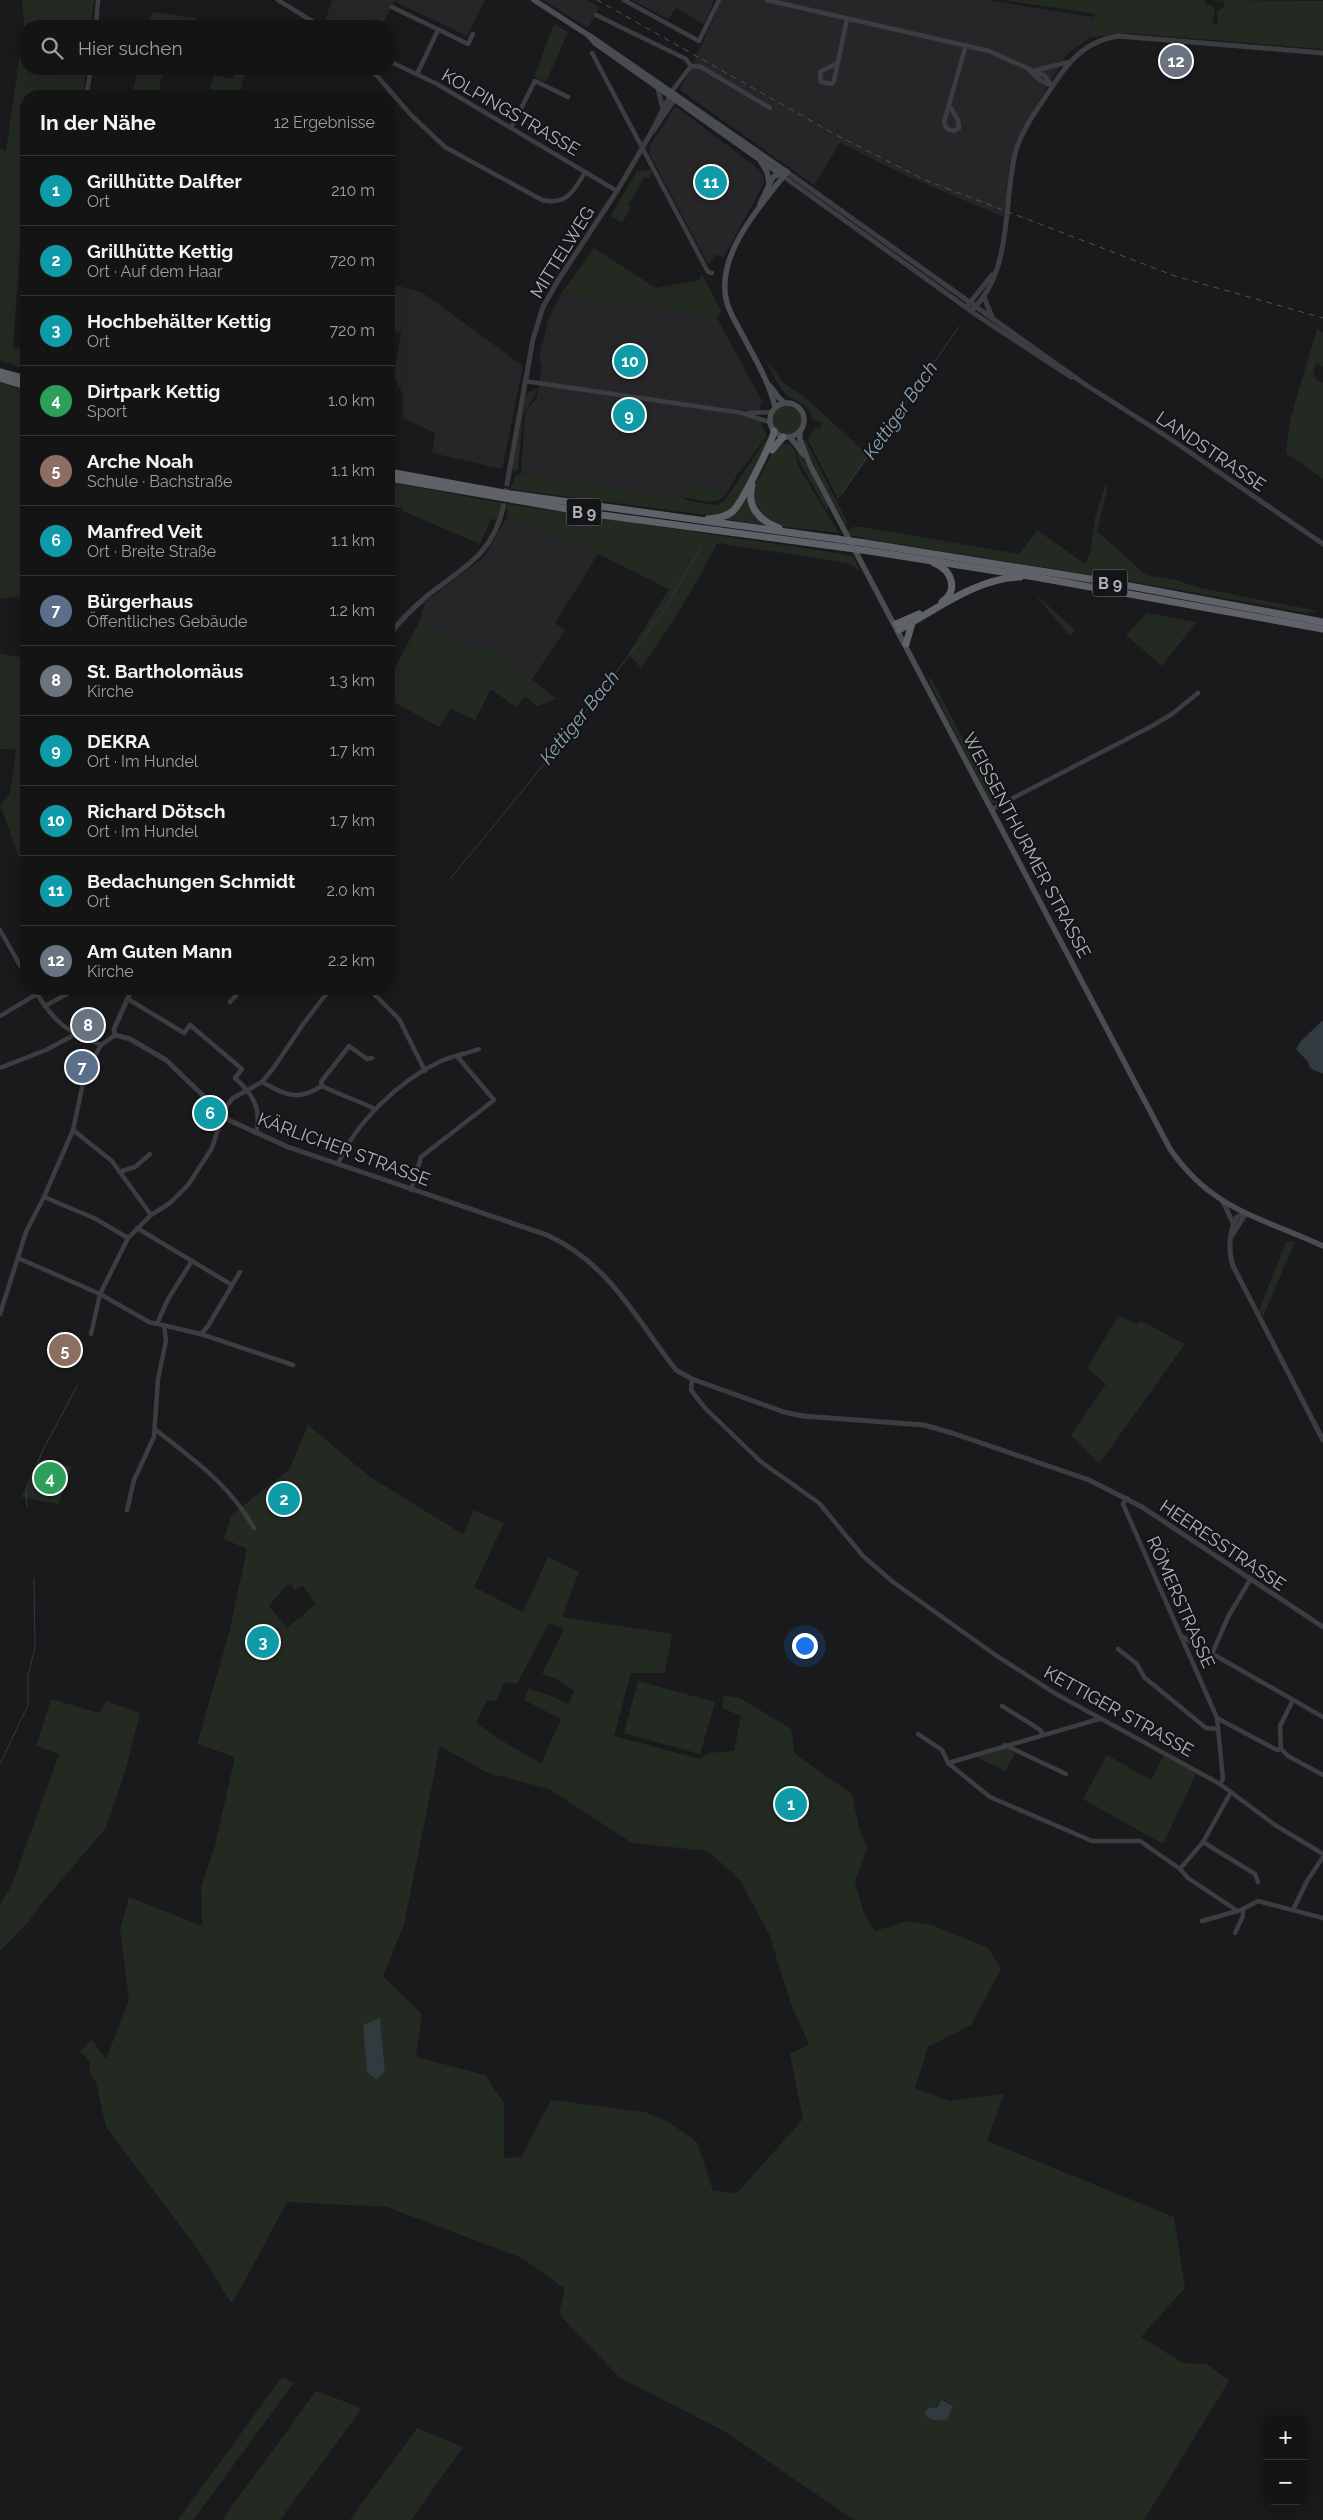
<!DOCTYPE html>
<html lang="de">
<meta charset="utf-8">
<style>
:root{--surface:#141415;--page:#212122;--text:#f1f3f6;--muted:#9d9ea0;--line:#333334;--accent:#2563eb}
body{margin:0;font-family:Raleway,sans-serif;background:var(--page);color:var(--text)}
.controls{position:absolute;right:15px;bottom:15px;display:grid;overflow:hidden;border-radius:10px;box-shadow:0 5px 20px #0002}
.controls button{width:45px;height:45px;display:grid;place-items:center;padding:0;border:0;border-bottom:1px solid var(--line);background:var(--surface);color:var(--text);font:25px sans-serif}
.you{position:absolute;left:804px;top:1645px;width:18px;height:18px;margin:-12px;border:4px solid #fff;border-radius:50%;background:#1a73e8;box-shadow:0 0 0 8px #1a73e833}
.badge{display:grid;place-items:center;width:32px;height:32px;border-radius:50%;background:var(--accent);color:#fff;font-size:16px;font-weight:700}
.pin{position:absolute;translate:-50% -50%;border:2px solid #fff;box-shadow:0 1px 5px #0006}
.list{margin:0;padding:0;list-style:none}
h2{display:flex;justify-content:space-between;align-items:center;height:65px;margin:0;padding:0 20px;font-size:21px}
h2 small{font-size:16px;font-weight:400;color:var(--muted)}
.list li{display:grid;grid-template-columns:32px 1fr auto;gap:15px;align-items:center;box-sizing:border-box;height:70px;padding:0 20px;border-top:1px solid var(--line)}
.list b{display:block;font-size:19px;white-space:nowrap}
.list p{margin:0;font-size:16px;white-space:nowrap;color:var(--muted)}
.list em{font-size:16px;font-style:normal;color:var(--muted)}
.icon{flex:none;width:28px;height:28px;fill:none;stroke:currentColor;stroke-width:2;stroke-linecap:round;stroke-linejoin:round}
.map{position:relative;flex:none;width:1323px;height:2520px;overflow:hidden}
.search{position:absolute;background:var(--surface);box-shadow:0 5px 20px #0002;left:20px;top:20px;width:375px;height:55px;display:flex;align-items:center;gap:12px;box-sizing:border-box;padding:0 18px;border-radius:20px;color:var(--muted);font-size:19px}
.panel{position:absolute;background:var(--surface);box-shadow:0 5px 20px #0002;left:20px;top:90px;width:375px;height:905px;border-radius:20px}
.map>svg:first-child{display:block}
.built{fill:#262629}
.green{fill:#222a22;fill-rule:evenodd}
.water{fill:#303a3f}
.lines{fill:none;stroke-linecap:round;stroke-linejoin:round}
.stream{stroke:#303a3f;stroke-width:1}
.tertiary-tunnel{stroke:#37393c;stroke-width:5;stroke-dasharray:5 2.5;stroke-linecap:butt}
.minor{stroke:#3b3d41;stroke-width:4.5}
.tertiary{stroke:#3b3d41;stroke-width:5}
.secondary{stroke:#494c51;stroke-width:5.5}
.trunk{stroke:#5f6268;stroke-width:7}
.rail{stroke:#4e5156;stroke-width:1;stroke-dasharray:6 5;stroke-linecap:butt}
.trunk-bridge{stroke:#5f6268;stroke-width:7}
.labels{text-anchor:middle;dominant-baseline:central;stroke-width:4.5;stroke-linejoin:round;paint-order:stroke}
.shield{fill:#151517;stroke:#7f848a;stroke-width:1}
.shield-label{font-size:16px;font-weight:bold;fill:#adb3bb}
.street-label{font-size:18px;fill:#adb3bb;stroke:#151517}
.water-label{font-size:19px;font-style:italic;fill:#87a3b3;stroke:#151517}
</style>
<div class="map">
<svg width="1323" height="2520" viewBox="0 0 1323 2520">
<rect width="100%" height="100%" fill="#1a1a1c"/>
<!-- built -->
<g class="built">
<path d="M332,0h153l-18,36 -73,-35 -12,25h-53l-5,-2z"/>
<path d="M543,0h44l12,7 -11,21z"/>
<path d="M632,0h82l-10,24 -28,-16 -8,11z"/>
<path d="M721,0h266l106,17 -2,20 -24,17 -44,74 -14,41 -5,48 -95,-40 -69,-34 -26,42 -134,-95 20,-41z"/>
<path d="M675,106l81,61 6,6 2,6 -1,6 -40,73 -6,-4 -9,10 -59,-111 1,-7z"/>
<path d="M389,283l34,10 100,73 -21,103 -70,-16 3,-20 -32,-15v-23l-9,-19 7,-43 -12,-4z"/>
<path d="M561,294l156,24 45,83 -3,10 -17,-1v6l8,2 7,8 -3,19 -26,46 -43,-6 -1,7 3,6 -166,-25 4,-57 3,-8 9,-10 5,-32 -3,-8 9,-38z"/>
<path d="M507,517l91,37 -43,69 10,7 -33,49 -41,-33 -14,4 -58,-28 6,-20 59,-45z"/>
</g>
<!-- green -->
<g class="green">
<path d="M22,0h72l-3,26h-65v43h60l-3,27h-57v115l-6,36 -7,102 13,-1v22l-26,-10v-211l6,2 18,-126z"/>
<path d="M1003,0h202v4h5l5,5 -3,15 6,1 -1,-13 8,-6 -2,-5 -16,-1 116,1v48l-197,-16 -33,4h-2l2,-20 3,-3z"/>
<path d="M152,12l45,6 -3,8h-45z"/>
<path d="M554,24l14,8 -22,50 -12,-5z"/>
<path d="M138,69h26l-7,27h-25z"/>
<path d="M236,69h10l-7,27h-31l6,-21 19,4z"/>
<path d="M652,170l-3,9 -5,-2 -16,28 3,1 -9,17 -12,-7 27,-45z"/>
<path d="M594,248l62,40 43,-8 3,-6 19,37 -4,7 -156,-24z"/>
<path d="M1317,329l6,4v34l-7,-4 -3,14 10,6v96l-37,-26 4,-33z"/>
<path d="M764,358l21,26 22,15 62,57 -31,43 -30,-59 6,-11 7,-1v-6l-8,-2c-5,-20 -18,-16 -28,-27 -9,-9 -14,-24 -21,-35z"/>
<path d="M0,382l26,8v206l-26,3z"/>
<path d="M537,388c-2,11 -10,17 -14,28l-5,53 -4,3 -3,-3 14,-70 3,-6z"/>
<circle cx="787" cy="420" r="15"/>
<path d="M750,418l9,1 8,17 -30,39 17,-30 2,-19z"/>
<path d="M767,438l3,1 -1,4 -31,58 -13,12 -12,3 -203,-27 6,-14 5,-2 161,24 6,4 28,4 8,-4z"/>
<path d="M805,439l42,83 -1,3 -24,-42 -20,-43z"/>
<path d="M778,443l13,2 4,6 3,15 41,67 -59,-7 -9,-3 -16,-16 -2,-19z"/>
<path d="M795,444l33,59 -1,8 -28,-50z"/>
<path d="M389,482l113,21 -5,17 -6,-1 -11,25 -77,-33v-2l-14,-3z"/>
<path d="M1106,483l1,8 -10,40 49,44 30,5 25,8 117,23 -12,2 -177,-32 -243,-39 -37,-7 -1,-4 5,-4h9l157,27 18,-24 48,34 6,-15 4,-32z"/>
<path d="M685,485l43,6c-10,17 -24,9 -41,7l-3,-6z"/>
<path d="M747,494l15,29 2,2 -41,-6z"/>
<path d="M507,504l337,50 10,3 6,14 -12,-8 -131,-20c-22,45 -48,85 -76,125l-13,-14 41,-65 -71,-35 -91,-37z"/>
<path d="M1033,592l42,38 -5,6z"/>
<path d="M1147,613l49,9 -34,44 -36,-31z"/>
<path d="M419,622l58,28 14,-4 65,53 -19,7 -12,-10 -9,11 -25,-18 -16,31 -24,-11 -12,18 -50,-28v-20z"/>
<path d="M0,654l26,4v219l-26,-72 10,-12 6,-43 -16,-1z"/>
<path d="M930,676l64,122 4,5h-7l-62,-121z"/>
<path d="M207,1103l11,11 -2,15 -19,-17z"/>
<path d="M1295,1241l-32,76 -4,-7 27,-68z"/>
<path d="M1118,1316l19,8 4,-3 44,23 -86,120 -28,-29 35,-51 -19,-16z"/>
<path d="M308,1425l61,51 95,59 9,-25 31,13 -30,64 49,25 25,-55 31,15 -17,45 110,17 -7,39h-34l-17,63 86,23 8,-6 26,-2 7,-35 -19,-8 2,-13 16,3 51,31 4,25 57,40 7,34 8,20 -12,34 9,31 11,18 32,-10 25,4 56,23 13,21 -30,56 -43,22 -13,41 34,13 55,-7 -17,47 187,76 11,71 -44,49 42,26 24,1 22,17 -85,139h-290l-130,-89 -104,-53 -61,-64 6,-25 -43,-31 -135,-51 -100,-5 -47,88 -9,13 -33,-53 -92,-123 -10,-45 -7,-11 2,-8 -11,-12 12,-11 14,19 23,-59 -9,-71 9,-32 73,29 -1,-39 13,-38 21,-92 -38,-13 32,-111 18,-84 -23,-10 7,-24 58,-45zM291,1583l3,7 9,-4 13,18 -29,24 -18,-22 16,-19zM549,1623l15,6 -22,45 13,4 19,13 -5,13 -20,-9 -21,-6 -4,11 37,19 -20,45 -47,-28 -18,-14 11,-22 9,1 9,-19 12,2zM440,1746l48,27 61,16 83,54 76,8 32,29 29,54 23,73 17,37 -19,10 13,65 -66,74 -24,-2 -16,-49 -27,-19 -25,-11 -94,-12 -30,57 -17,1v-55l-19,-28 -69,-18 6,-43 -39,-38 21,-52zM380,2018v1l5,52 -22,-45zM945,2400l8,6 -11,15 -9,-1v-12z"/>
<path d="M43,1459l29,8 -14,37 -37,-7z"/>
<path d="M638,1681l77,21 -15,52 -76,-21z"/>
<path d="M51,1699l48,14 8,-12 33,12 -15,59 -20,57 -58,68 -18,24 -29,30v-47l12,-19 47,-131 -23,-8z"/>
<path d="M1006,1748l9,5 -10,18 -29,-14z"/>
<path d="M1107,1755l44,25 13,-25 32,19 -33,70 -80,-45z"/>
<path d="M282,2377l12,6 -101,137h-15z"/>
<path d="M316,2391l46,17 -82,112h-58z"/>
<path d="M417,2428l46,19 -52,73h-61z"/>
</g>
<!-- water -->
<g class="water">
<path d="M1323,1020v54l-13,-6 -2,-6 -12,-13 5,-8z"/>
<path d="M380,2018l5,53 -8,9 -10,-8 -4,-47z"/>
<path d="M942,2400l11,6 -6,13c-8,3 -20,2 -22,-7l4,-4 8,-1z"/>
</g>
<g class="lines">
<!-- stream -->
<g class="stream">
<path d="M842,493l117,-166"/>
<path d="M450,879l109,-133 103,-133 38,-64"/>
<path d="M27,1506l-1,-17 17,-39 34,-64"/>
<path d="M0,1764l28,-59v-30l7,-27 -1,-70"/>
</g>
<!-- tertiary-tunnel -->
<path class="tertiary-tunnel" d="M503,508l4,-24"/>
<!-- minor -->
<g class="minor">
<path d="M278,0l42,26"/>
<path d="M624,0l75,41 20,-41"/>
<path d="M767,0l222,51 56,25 7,10"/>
<path d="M392,7l76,37 5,-10"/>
<path d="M596,15l90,44 5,7"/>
<path d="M96,26l2,-26"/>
<path d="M592,53l116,219 4,1"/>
<path d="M389,61l48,23 180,107"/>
<path d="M837,63l-17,9 1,10 11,2 2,-3 13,-62"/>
<path d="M691,66l10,1 69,41"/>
<path d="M371,69l40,46 34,32 97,53c24,6 33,-10 43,-28"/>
<path d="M1028,69l12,11 12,6"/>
<path d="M1037,70l32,-8"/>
<path d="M417,74l21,-44"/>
<path d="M672,91l19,-25"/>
<path d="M86,96l5,-27"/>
<path d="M949,105l9,15 1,8 -5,3 -7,-2 -3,-7 22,-77"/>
<path d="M511,128l24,-47 33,16"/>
<path d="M525,381l217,32 27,9"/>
<path d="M748,413l23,-1"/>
<path d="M992,809l160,-83 20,-12 26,-21"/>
<path d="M0,930l26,46"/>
<path d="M34,989c18,31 33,44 67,56"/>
<path d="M369,989l30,30 26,52"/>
<path d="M128,999l56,34 6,-8 52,44 -7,9c18,16 27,31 21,55"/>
<path d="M230,1002l12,-13"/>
<path d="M45,1006l31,-17"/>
<path d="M0,1016l37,-22"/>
<path d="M372,1058l-5,1 -18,-13 -28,36 1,4c18,9 35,14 53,23"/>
<path d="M0,1068l46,-18 28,-15"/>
<path d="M262,1082c25,13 34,20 60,4"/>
<path d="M221,1113l12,-15 29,-16 10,-12 32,-47 26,-34"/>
<path d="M73,1130l39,31 39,54"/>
<path d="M338,1164c17,-41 61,-83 101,-102 12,-6 27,-8 40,-13"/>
<path d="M119,1172l16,-5 15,-13"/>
<path d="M411,1190l10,-33 73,-57 -37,-44"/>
<path d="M44,1197l50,21 34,20"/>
<path d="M137,1228l95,57"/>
<path d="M18,1258l82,36 49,28 52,12 92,31"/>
<path d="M0,1314l26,-82 18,-35 29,-67 12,-56 16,-29 14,-10"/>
<path d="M157,1324l11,-25 24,-38"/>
<path d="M91,1334l9,-40 28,-56 23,-23 19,-12 18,-18 24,-37 10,-31"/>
<path d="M201,1334l7,-8 32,-54"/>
<path d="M692,1379l-1,11 14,18 55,53 59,42 44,53 30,26 101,72 62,40 164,90 55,41 48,29"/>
<path d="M156,1430c39,31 73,54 98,98"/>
<path d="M1127,1498l-4,6 94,214 6,61 -3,5"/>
<path d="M127,1510l7,-30 20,-43 4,-58 8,-38 -2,-16"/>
<path d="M1183,1637l140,80"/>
<path d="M1118,1649l19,15 7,13 62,51 12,1"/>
<path d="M1212,1654l16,-37 22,-37"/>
<path d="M1002,1706l37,23 4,5"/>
<path d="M1217,1718l60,32 4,-1 7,7 35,19"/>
<path d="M918,1734l24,16 6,13 42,34 102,44h48l40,28 8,9 48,32"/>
<path d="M1005,1745l61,29"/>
<path d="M1281,1749l-1,-23 13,-26"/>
<path d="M948,1763l151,-44"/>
<path d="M1203,1842l52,32 3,8"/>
<path d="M1180,1869l23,-27 28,-50"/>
<path d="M1293,1910l14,-29 16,-24"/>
<path d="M1202,1921l39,-11 17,-9 65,17"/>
<path d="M1235,1933l8,-17v-7"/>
</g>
<!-- tertiary -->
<g class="tertiary">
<path d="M658,88l4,18"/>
<path d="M653,131l23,-34"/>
<path d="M787,172l296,211 86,55 154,106"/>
<path d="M783,176l195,140 93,61"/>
<path d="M984,297l8,20"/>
<path d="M968,305l24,-30"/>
<path d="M971,311c42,-39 32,-106 44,-157 6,-25 25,-48 39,-70 16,-25 33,-43 64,-48l205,17"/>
<path d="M507,484l26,-145 10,-32 14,-25 60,-91 34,-58 21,-41"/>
<path d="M389,635c11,-14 24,-27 38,-39 35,-28 65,-40 76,-88"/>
<path d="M132,989l-18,40 1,6 15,4 36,21 49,47 7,10 66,30 259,88c62,28 89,84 129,135l16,9 92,33 19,4 121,9 28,8 137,47 53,27 181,120"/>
<path d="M1223,1202l11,23"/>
<path d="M1246,1213l-9,4c-8,14 -9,34 -4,49l90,174"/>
<path d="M1233,1234l13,-21"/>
</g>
<!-- secondary -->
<g class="secondary">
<path d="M534,0l54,35 7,8 188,133"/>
<path d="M590,36l197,136"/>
<path d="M761,162l6,10 2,11"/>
<path d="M760,204l13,-27 9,-5"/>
<path d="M770,386l9,12 6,5"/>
<circle cx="787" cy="420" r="17"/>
<path d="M775,407c-6,-26 -21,-50 -33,-73 -5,-10 -12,-20 -15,-31 -13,-47 33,-97 60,-131"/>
<path d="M800,431v9l10,25 360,684c42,61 90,68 153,97"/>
<path d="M790,437l14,18"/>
</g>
<!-- trunk -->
<g class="trunk">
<path d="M0,372l26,7"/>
<path d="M0,378l26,8"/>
<path d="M772,450l11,-13"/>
<path d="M389,472l115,21 333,46"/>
<path d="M389,478l213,37 238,32"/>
<path d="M752,485c-6,22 8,36 27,43"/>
<path d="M708,519c9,-1 18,-2 25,-8 8,-7 40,-70 41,-80"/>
<path d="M865,543l238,38 220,41"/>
<path d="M869,551l166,26 288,52"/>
<path d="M934,563c18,7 25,28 8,39"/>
<path d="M896,624l23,-10"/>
<path d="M899,630c38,-21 76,-51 121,-53"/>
<path d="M906,644l6,-21"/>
</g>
<!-- rail -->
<path class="rail" d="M597,0l241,136 87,44 250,96 148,42"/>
<!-- trunk-bridge -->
<g class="trunk-bridge">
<path d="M837,539l28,4"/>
<path d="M840,547l29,4"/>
</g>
</g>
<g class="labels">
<!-- shield labels -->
<g class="shield">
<rect x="566.5" y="498.5" width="35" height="27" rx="4"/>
<rect x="1092.5" y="569.5" width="35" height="27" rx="4"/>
</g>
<g class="shield-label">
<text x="584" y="512">B 9</text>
<text x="1110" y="583">B 9</text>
</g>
<!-- street labels -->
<g class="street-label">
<text transform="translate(511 112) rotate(30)">KOLPINGSTRASSE</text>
<text transform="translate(562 252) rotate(-58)">MITTELWEG</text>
<text transform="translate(1211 451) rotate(34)">LANDSTRASSE</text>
<text transform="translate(1027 845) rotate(62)">WEISSENTHURMER STRASSE</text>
<text transform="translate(344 1149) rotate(20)">KÄRLICHER STRASSE</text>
<text transform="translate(1223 1545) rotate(34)">HEERESSTRASSE</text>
<text transform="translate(1181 1602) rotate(66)">RÖMERSTRASSE</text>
<text transform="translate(1119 1711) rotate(29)">KETTIGER STRASSE</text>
</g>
<!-- water labels -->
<g class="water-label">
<text transform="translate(900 410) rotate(-55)">Kettiger Bach</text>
<text transform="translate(579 717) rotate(-51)">Kettiger Bach</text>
</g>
</g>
</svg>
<div class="controls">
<button>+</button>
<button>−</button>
</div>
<div class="you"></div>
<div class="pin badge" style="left:791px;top:1804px;background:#0f9aa8">1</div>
<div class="pin badge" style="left:284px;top:1499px;background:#0f9aa8">2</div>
<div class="pin badge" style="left:263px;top:1642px;background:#0f9aa8">3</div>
<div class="pin badge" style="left:50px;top:1478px;background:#2e9e5b">4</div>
<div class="pin badge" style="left:65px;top:1350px;background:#8d6e63">5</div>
<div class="pin badge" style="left:210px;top:1113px;background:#0f9aa8">6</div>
<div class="pin badge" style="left:82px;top:1067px;background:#5c6f8a">7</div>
<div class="pin badge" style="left:88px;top:1025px;background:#6b7280">8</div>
<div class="pin badge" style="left:629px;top:415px;background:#0f9aa8">9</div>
<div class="pin badge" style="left:630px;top:361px;background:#0f9aa8">10</div>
<div class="pin badge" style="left:711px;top:182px;background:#0f9aa8">11</div>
<div class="pin badge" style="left:1176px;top:61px;background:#6b7280">12</div>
<div class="search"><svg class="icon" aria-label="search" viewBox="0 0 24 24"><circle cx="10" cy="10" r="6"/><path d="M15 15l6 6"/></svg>Hier suchen</div>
<section class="panel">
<h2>In der Nähe<small>12 Ergebnisse</small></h2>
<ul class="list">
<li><span class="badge" style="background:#0f9aa8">1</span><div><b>Grillhütte Dalfter</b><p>Ort</p></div><em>210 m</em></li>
<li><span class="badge" style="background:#0f9aa8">2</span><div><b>Grillhütte Kettig</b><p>Ort · Auf dem Haar</p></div><em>720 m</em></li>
<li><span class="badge" style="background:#0f9aa8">3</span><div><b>Hochbehälter Kettig</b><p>Ort</p></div><em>720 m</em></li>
<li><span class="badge" style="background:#2e9e5b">4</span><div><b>Dirtpark Kettig</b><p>Sport</p></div><em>1.0 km</em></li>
<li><span class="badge" style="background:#8d6e63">5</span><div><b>Arche Noah</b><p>Schule · Bachstraße</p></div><em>1.1 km</em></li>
<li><span class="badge" style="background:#0f9aa8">6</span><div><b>Manfred Veit</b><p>Ort · Breite Straße</p></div><em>1.1 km</em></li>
<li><span class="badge" style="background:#5c6f8a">7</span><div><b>Bürgerhaus</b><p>Öffentliches Gebäude</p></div><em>1.2 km</em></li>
<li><span class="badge" style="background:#6b7280">8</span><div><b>St. Bartholomäus</b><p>Kirche</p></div><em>1.3 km</em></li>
<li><span class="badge" style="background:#0f9aa8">9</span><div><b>DEKRA</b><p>Ort · Im Hundel</p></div><em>1.7 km</em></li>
<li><span class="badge" style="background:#0f9aa8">10</span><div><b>Richard Dötsch</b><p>Ort · Im Hundel</p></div><em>1.7 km</em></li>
<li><span class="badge" style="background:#0f9aa8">11</span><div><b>Bedachungen Schmidt</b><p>Ort</p></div><em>2.0 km</em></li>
<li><span class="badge" style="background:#6b7280">12</span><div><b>Am Guten Mann</b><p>Kirche</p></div><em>2.2 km</em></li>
</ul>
</section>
</div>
